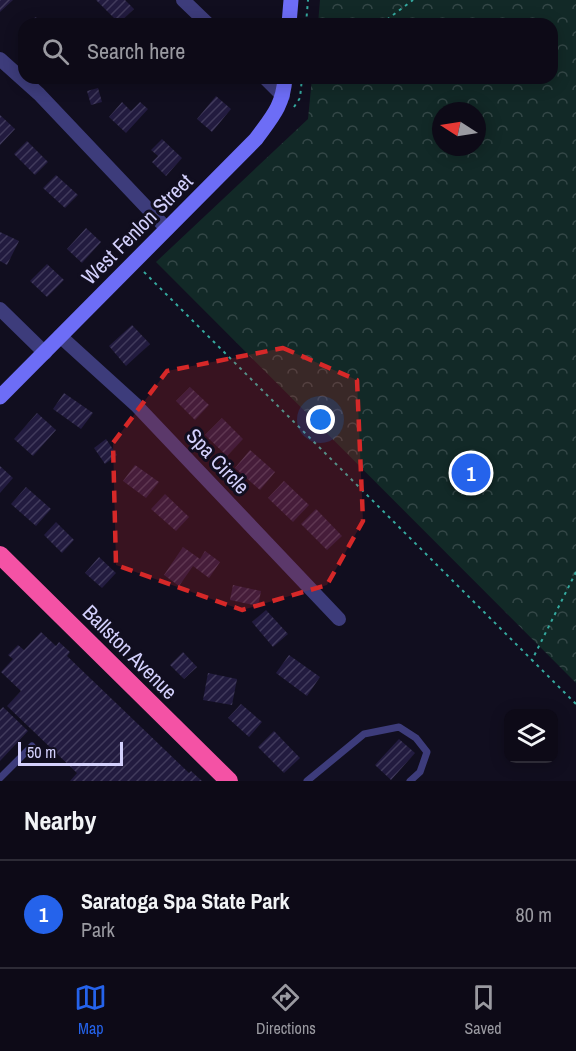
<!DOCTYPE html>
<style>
:root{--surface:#0d0a17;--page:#161320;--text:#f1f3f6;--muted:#9a9aa1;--line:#2d2b36;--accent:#2563eb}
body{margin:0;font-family:"Archivo Narrow",sans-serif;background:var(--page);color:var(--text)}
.controls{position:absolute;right:18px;bottom:18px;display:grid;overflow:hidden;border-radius:12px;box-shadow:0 3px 15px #0003}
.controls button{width:54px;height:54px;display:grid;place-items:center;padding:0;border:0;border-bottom:2px solid var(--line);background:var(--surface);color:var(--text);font:30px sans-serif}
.compass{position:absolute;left:432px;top:102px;width:54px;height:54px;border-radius:50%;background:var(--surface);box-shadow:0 3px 15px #0003;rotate:282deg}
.scale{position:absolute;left:18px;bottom:15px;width:105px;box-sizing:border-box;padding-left:6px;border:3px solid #d3d0fc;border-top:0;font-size:16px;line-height:21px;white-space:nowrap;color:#d3d0fc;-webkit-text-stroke:4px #110e1f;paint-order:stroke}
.you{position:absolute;left:321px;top:420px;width:21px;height:21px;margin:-15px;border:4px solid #fff;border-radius:50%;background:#1a73e8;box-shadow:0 0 0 9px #1a73e833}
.badge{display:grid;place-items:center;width:39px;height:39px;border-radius:50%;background:var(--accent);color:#fff;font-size:20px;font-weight:700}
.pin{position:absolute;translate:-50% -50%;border:3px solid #fff;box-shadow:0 2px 6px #0006}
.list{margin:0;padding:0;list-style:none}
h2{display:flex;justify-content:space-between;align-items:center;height:78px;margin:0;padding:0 24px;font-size:26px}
h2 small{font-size:20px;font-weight:400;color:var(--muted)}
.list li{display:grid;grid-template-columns:39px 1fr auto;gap:18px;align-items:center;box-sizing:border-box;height:108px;padding:0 24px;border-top:2px solid var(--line)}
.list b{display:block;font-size:22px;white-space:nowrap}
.list p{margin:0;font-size:20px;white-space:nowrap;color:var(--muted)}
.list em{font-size:20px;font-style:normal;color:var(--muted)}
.icon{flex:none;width:33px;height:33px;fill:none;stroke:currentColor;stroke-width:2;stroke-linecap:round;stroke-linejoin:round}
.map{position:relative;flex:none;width:576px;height:781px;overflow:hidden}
.search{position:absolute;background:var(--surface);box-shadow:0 3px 15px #0003;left:18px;right:18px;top:18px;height:66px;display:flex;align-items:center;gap:15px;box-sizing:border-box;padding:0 21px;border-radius:18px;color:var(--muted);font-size:22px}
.sheet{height:186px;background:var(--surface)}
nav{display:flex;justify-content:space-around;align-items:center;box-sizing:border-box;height:84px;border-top:2px solid var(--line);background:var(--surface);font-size:16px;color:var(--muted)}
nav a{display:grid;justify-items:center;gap:3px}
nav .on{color:var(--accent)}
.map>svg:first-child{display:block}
.park{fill:url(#park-crowns);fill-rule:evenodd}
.building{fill:url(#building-hatch)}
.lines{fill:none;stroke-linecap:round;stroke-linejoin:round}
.path{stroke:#35aaa0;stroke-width:2;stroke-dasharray:3 4.5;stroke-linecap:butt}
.lane{stroke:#3d3c7b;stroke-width:7}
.street{stroke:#3d3c7b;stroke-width:14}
.secondary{stroke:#6d6df6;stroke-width:15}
.highway{stroke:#f452a5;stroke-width:18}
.marked{fill:#d62828;fill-opacity:0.2;stroke:#d62828;stroke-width:4.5;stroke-dasharray:12 8;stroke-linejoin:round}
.labels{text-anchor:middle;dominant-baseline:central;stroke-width:6;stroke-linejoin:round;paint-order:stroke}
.street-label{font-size:21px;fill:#d3d0fc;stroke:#110e1f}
</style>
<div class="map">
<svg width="576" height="781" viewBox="0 0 576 781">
<defs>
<pattern id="park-crowns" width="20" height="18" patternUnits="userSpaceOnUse" patternTransform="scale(1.5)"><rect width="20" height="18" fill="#122927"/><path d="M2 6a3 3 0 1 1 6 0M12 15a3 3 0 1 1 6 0" fill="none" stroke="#344747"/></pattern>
<pattern id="building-hatch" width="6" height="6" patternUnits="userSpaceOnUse" patternTransform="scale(1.5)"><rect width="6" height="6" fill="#221b3f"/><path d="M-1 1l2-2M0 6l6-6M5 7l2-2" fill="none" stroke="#413b5c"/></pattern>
</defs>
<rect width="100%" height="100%" fill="#110e1f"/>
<!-- park -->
<path class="park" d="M320,0h256v683l-420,-421 152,-143 4,-41h240v-54h-234zM441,111h36v36h-36z"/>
<!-- building -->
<g class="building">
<path d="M0,0h13l-13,12z"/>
<path d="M96,0h29l9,9 -15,14z"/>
<path d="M35,17l13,7h-17z"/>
<path d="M98,88l4,14 -11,3 -4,-14z"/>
<path d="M216,96l15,13 -19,23 -15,-13z"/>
<path d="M122,102l9,9 9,-9 8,7 -22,24 -17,-16z"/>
<path d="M0,115l15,14 -15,16z"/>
<path d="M162,139l20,19 -16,18 -14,-14 6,-6 -7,-6z"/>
<path d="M27,141l21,21 -13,13 -21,-21z"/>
<path d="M56,175l22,20 -13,13 -22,-20z"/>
<path d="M86,228l15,14 -19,21 -15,-14z"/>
<path d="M0,232l19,9 -12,24 -7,-4z"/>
<path d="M47,264l17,16 -17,17 -17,-16z"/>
<path d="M132,325l18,19 -24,22 -17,-20z"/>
<path d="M190,387l19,18 -14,15 -19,-19z"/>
<path d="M64,393l29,20 -12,16 -28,-20z"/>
<path d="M37,413l19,17 -23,26 -19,-17z"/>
<path d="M222,418l21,21 -16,17 -22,-21z"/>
<path d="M106,439l11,16 -12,9 -11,-16z"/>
<path d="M250,450l25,22 -15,18 -25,-22z"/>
<path d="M135,465l24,17 -13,16 -23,-17z"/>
<path d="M0,466l13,12 -13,15z"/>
<path d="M284,481l25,24 -16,17 -25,-24z"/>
<path d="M26,487l25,22 -15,17 -25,-22z"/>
<path d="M165,494l24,23 -13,14 -25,-22z"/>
<path d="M316,509l26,27 -15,14 -26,-26z"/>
<path d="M56,522l18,18 -12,13 -18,-18z"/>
<path d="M183,547l17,12 5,-8 15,11 -11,16 -16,-12 -14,20 -15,-11z"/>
<path d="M99,557l17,16 -14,15 -17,-15z"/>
<path d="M233,585l28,6 -3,15 -28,-6z"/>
<path d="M266,610l22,24 -15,13 -21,-25z"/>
<path d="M41,632l15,14 3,-4 11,10 -3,4 122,117 2,-2 11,10h-132l7,-8 -70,-67 14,-15 -20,-19 12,-13 -5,-4 10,-10 6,5z"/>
<path d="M183,652l14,15 -13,12 -14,-14z"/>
<path d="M289,655l31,22 -13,19 -31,-23z"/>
<path d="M208,673l29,6 -5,26 -29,-5z"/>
<path d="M241,704l21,18 -13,15 -21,-19z"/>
<path d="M3,707l25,24 -28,30v-51z"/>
<path d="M274,731l26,27 -16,15 -26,-26z"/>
<path d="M399,739l16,14 -24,27 -16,-15z"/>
</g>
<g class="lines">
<!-- path -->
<g class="path">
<path d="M306,24l2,-24"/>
<path d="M381,24l32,-24"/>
<path d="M294,107l6,-9 2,-20"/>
<path d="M144,272l388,388"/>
<path d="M576,572l-44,88 44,44"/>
</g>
<!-- lane -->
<g class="lane">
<path d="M0,778l32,-32"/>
<path d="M307,781l57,-47 35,-7 17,11 11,14 -7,20 -10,9"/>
</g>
<!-- street -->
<g class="street">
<path d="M183,0l25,24"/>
<path d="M0,59l39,35 128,135"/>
<path d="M265,78l18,18"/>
<path d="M0,309l45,44"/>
<path d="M60,336l76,69 203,214"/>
</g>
<!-- secondary -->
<g class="secondary">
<path d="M289,24l2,-24"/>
<path d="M0,397l256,-258c16,-22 27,-33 29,-61"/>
</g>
<!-- highway -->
<path class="highway" d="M0,555l229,226"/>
</g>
<!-- marked area -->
<path class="marked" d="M283,348l74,32 6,141 -36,64 -85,25 -126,-45 -3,-122 54,-72z"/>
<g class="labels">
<!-- street labels -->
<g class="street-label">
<text transform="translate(137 229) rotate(-45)">West Fenlon Street</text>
<text transform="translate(218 461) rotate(47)">Spa Circle</text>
<text transform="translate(130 652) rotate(45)">Ballston Avenue</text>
</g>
</g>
</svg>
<div class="controls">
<button><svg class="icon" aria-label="layers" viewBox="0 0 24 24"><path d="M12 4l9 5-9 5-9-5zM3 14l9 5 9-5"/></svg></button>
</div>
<svg class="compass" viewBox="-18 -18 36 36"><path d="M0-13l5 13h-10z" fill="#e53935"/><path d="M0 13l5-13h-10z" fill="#9a9aa1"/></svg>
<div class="scale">50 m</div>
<div class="you"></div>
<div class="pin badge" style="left:471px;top:473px">1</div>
<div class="search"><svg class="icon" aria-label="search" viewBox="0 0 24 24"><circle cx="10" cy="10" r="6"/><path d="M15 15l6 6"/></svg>Search here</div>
</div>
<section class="sheet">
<h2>Nearby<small></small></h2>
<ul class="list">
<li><span class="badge">1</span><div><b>Saratoga Spa State Park</b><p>Park</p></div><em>80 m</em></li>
</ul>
</section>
<nav>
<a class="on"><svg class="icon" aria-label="map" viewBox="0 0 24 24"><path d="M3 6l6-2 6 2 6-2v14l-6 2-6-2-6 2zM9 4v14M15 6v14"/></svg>Map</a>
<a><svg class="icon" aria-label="directions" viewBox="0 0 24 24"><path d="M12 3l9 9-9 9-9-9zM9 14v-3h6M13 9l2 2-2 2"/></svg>Directions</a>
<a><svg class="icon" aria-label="saved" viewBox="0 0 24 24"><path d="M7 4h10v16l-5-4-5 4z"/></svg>Saved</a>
</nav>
